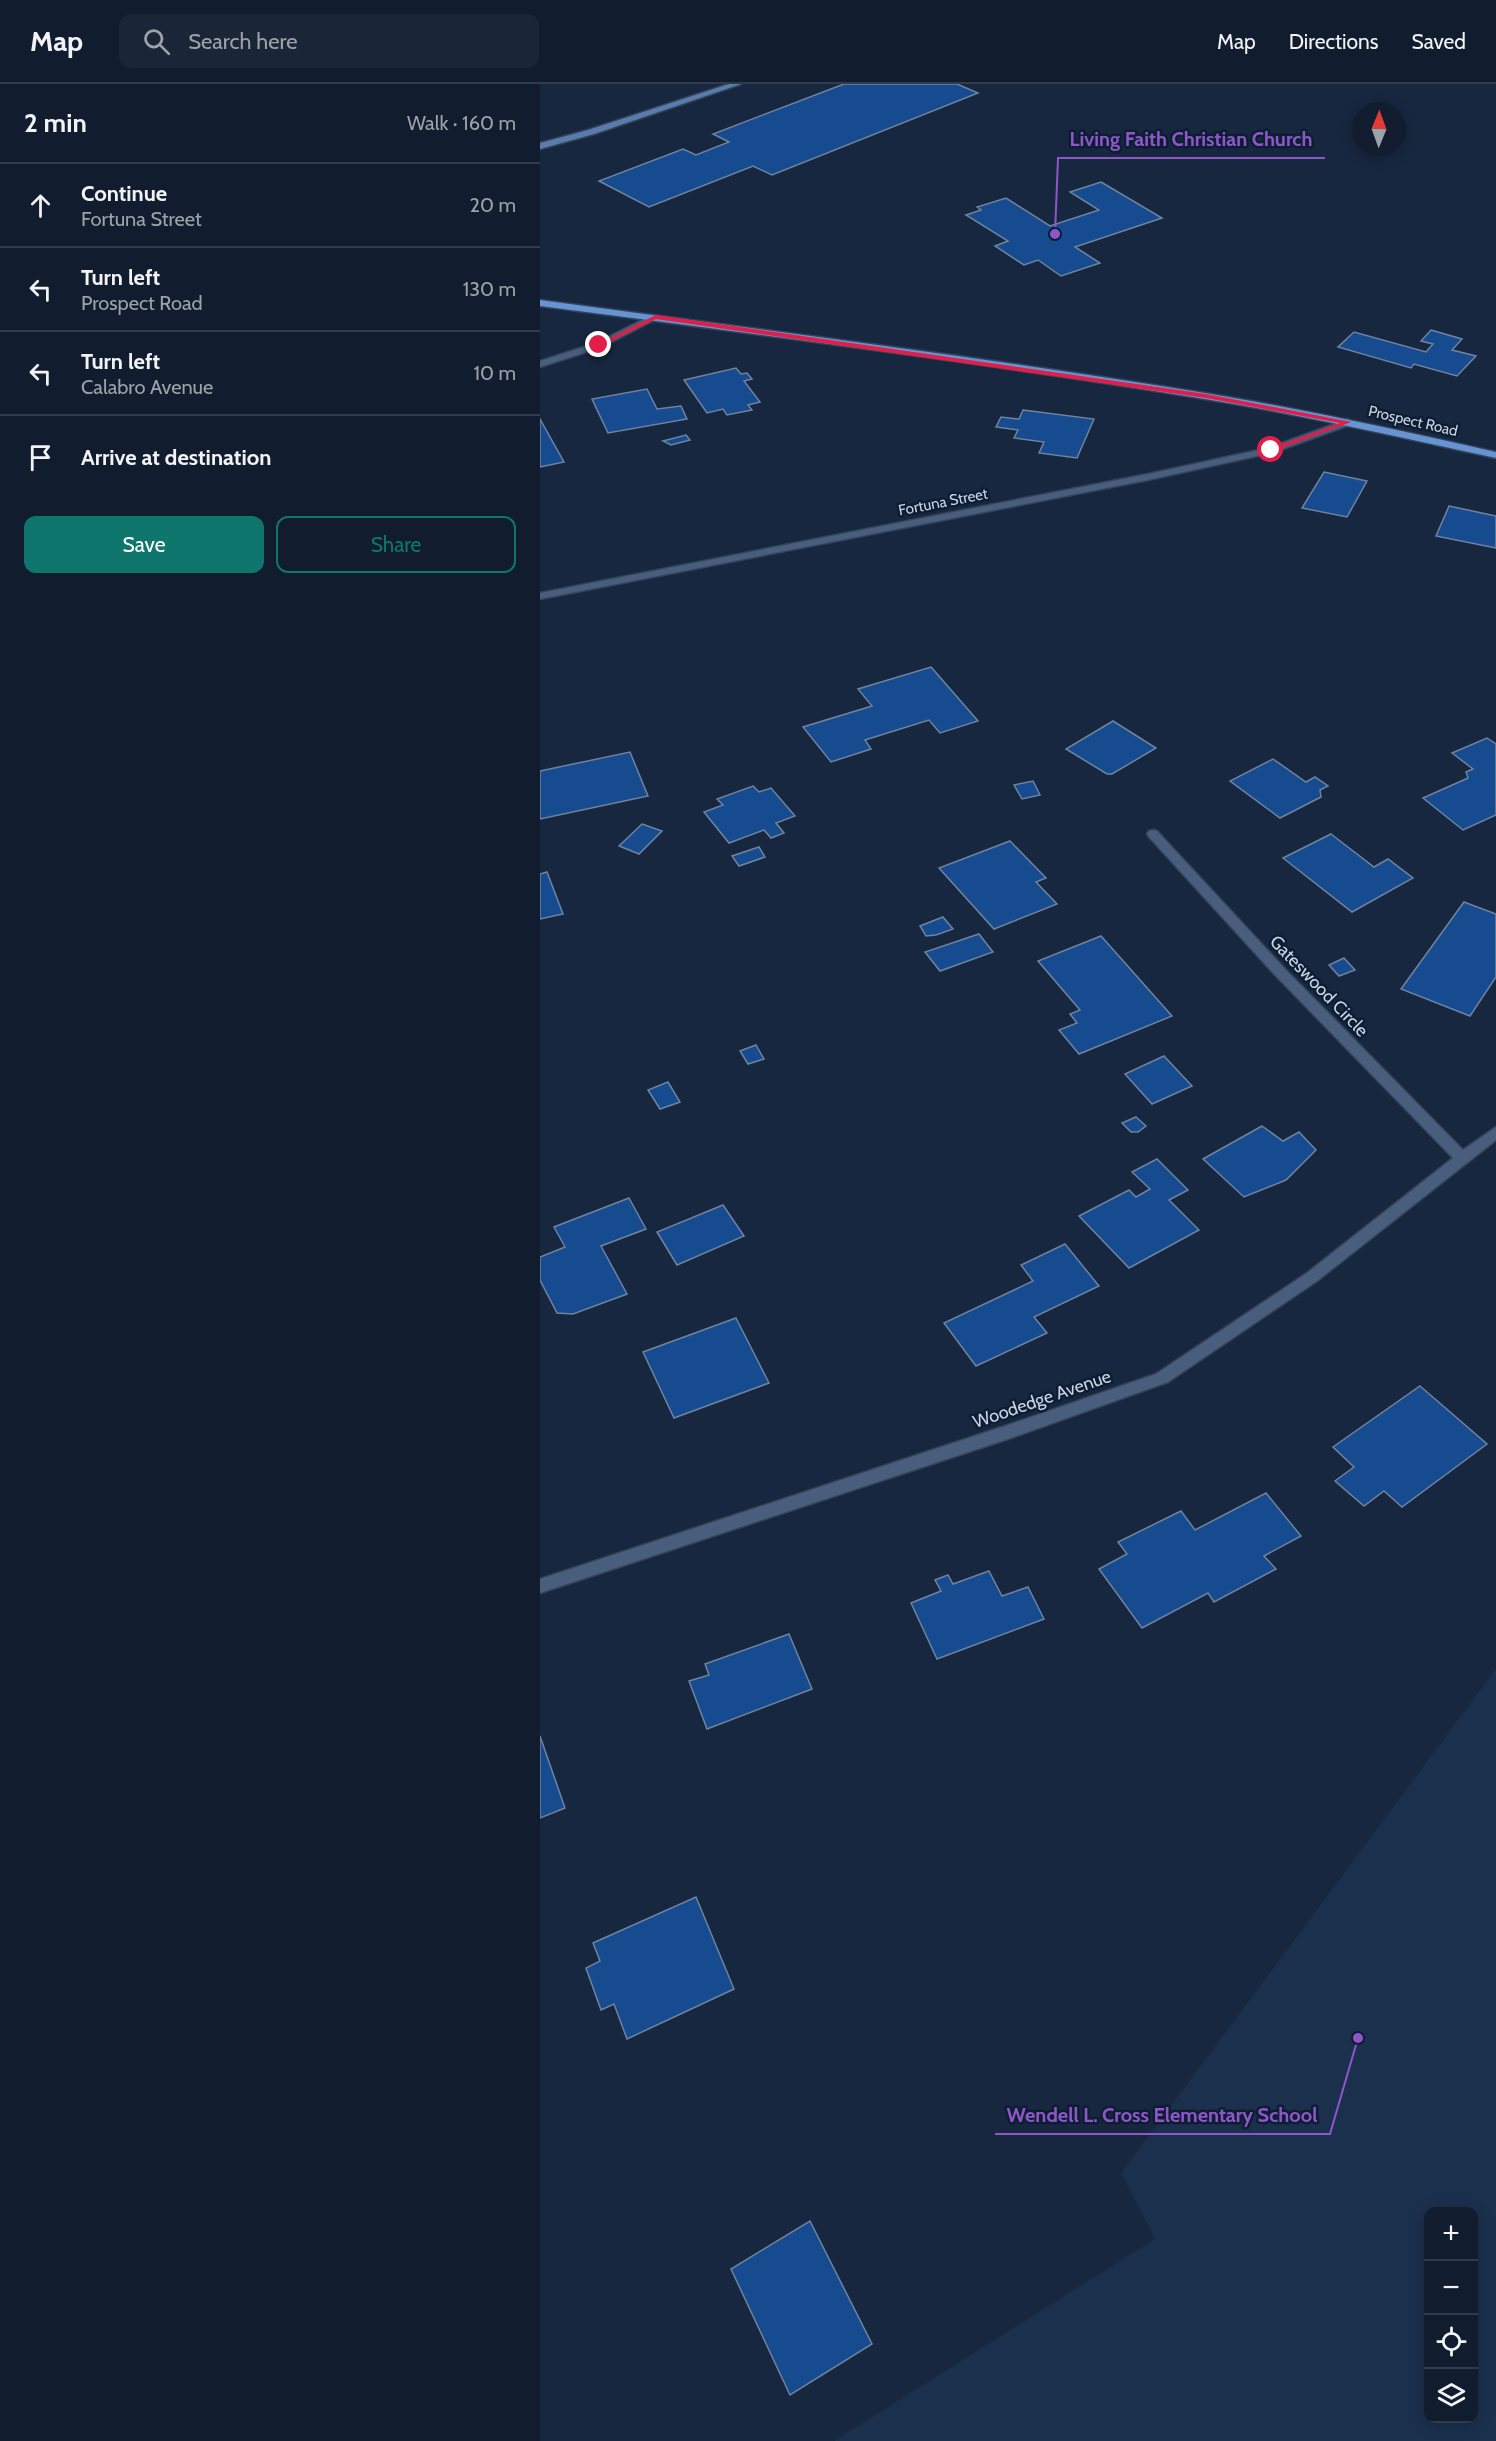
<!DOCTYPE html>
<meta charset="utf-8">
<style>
:root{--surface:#111d2f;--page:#1a2637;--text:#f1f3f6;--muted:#9ca2aa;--line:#303b4b;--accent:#0f766e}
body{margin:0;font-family:Cabin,sans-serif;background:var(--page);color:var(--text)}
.controls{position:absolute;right:18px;bottom:18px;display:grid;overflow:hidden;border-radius:12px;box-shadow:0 3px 15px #0003}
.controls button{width:54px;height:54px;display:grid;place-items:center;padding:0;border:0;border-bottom:2px solid var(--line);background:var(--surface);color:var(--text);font:30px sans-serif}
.compass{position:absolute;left:812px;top:18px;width:54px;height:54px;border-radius:50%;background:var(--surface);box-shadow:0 3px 15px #0003;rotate:1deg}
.stop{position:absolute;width:18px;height:18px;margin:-14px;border:4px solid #e11d48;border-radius:50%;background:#fff}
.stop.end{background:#e11d48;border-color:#fff;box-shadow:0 2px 6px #0008}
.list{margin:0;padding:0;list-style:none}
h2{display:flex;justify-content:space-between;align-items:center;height:78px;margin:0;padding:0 24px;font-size:26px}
h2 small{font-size:20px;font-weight:400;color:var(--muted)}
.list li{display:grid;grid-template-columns:39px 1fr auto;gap:18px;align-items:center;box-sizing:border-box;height:84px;padding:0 24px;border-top:2px solid var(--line)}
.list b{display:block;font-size:22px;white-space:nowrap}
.list p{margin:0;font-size:20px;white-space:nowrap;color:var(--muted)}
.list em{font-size:20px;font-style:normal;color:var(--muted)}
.actions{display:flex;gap:12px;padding:18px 24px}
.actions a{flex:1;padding:14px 0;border:2px solid var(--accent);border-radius:12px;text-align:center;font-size:21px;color:var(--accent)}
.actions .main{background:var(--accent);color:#fff}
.icon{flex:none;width:33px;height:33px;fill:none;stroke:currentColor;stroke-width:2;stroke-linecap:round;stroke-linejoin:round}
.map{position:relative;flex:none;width:956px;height:2357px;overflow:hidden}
header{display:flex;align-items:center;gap:36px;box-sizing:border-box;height:84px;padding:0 30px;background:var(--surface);border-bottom:2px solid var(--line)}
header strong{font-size:28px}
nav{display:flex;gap:33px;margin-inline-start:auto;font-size:21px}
.search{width:420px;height:54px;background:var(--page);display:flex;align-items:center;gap:15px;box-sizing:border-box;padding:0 21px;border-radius:12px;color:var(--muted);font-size:22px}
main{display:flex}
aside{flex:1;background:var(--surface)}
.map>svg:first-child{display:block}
.built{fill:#1b304d;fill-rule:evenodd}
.building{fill:#174b8f;stroke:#6f839f;stroke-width:1.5}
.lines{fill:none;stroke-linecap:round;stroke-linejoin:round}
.minor-casing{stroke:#344359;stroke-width:3}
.secondary-casing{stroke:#344359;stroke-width:3}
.primary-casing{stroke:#344359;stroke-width:3}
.minor{fill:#485e7c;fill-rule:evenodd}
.secondary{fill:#597cad;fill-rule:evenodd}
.primary{fill:#6693d2;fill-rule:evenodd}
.route{fill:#e11d48}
.labels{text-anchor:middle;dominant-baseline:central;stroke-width:5;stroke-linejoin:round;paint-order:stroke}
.far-street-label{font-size:15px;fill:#cad5e4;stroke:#0d1e34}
.street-label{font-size:18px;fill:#cad5e4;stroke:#0d1e34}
.leader{fill:none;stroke:#8f56c8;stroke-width:2}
.callout-dot{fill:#8f56c8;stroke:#0d1e34;stroke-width:2}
.callout-label{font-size:20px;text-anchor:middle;font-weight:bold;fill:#8f56c8;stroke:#0d1e34;stroke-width:5;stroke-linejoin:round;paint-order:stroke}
</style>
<header>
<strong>Map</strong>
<div class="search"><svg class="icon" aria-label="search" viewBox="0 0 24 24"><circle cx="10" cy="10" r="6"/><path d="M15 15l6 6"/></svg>Search here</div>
<nav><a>Map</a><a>Directions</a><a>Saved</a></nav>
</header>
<main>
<aside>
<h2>2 min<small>Walk · 160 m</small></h2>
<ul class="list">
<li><svg class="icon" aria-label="ahead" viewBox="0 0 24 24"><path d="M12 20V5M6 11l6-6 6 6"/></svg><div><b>Continue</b><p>Fortuna Street</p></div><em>20 m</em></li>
<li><svg class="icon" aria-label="left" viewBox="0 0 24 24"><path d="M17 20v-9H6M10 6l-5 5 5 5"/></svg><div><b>Turn left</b><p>Prospect Road</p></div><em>130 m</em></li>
<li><svg class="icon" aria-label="left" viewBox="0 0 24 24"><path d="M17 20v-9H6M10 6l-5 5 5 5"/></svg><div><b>Turn left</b><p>Calabro Avenue</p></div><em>10 m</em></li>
<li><svg class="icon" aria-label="arrive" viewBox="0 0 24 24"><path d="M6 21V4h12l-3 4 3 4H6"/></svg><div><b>Arrive at destination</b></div></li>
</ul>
<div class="actions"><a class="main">Save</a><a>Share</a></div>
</aside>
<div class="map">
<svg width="956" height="2357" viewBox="0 0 956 2357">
<rect width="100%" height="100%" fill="#17273f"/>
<!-- built -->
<path class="built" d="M956,1585v772h-662l321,-202 -34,-66zM888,2128h46v206h-46z"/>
<!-- building -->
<g class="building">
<path d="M304,0h113l21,9 -206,82 -19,-9 -104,41 -50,-26 84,-32 13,6 33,-13 -16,-8z"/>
<path d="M561,98l61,36 -87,29 25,16 -39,13 -23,-16 -14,5 -29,-19 13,-5 -42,-26 15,-5 -4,-3 29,-9 44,28 49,-16 -29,-18z"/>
<path d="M891,246l31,9 -10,11 24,6 -19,20 -43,-12 -3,4 -73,-21 16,-15 72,20 7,-8 -12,-3z"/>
<path d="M196,284l5,6 6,-1 5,6 -8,2 16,21 -12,3 4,5 -25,5 -4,-6 -16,4 -23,-33z"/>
<path d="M107,305l10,20 24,-3 6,13 -79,14 -16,-34z"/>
<path d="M483,326l71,9 -17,39 -38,-5 5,-11 -30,-4 4,-8 -22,-3 5,-10 18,2z"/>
<path d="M0,335l24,43 -24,5z"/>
<path d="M146,351l4,5 -19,5 -8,-4z"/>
<path d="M784,388l43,9 -20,36 -45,-9z"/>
<path d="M909,422l47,10v32l-60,-12z"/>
<path d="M391,583l47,54 -38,12 -11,-13 -64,20 6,9 -40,13 -28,-35 69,-21 -14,-17z"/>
<path d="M573,637l43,27 -44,26h-5l-41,-25z"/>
<path d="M947,654l9,6v71l-33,15 -40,-32 45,-20 -2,-6 7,-3 -21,-16z"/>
<path d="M90,668l18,44 -108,23v-48z"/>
<path d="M733,675l33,23 9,-5 13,9 -8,4 1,7 -41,21 -50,-37z"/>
<path d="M493,697l7,14 -18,4 -8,-14z"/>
<path d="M213,702l6,6 12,-4 24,28 -19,7 8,10 -13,5 -7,-8 -35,13 -25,-31 19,-7 -6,-6z"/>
<path d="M102,740l20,7 -23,23 -20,-8z"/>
<path d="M791,750l43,33 14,-8 25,19 -61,34 -69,-54z"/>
<path d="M470,757l36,37 -10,4 21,22 -63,25 -55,-61z"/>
<path d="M219,763l6,10 -26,9 -7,-10z"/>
<path d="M7,788l16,42 -23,5v-45z"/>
<path d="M924,818l32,12v63l-26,39 -69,-27z"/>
<path d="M403,833l10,12 -17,6 -10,1 -6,-10z"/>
<path d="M439,850l14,18 -53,19 -15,-19z"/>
<path d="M561,852l71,80 -93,38 -20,-24 18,-7 -7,-9 10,-4 -42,-49z"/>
<path d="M804,874l11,12 -16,6 -10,-11z"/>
<path d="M216,961l8,14 -16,5 -8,-13z"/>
<path d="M624,972l28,30 -40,18 -27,-30z"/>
<path d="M128,998l12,20 -20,7 -12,-19z"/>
<path d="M596,1033l10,9 -8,6h-7l-9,-9z"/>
<path d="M722,1042l21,15 16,-9 17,18 -30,30 -42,17 -41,-38z"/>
<path d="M617,1075l31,31 -19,10 30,30 -70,38 -50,-52 50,-26 7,7 14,-8 -18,-17z"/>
<path d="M89,1114l17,31 -45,17 26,48 -54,20 -16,-1 -17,-33v-23l25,-10 -11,-20z"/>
<path d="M183,1121l21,31 -67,29 -20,-33z"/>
<path d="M525,1160l34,42 -65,31 13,16 -71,33 -32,-43 89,-42 -12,-16z"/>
<path d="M196,1234l33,65 -95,35 -31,-66z"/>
<path d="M880,1302l67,58 -85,63 -18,-16 -20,15 -29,-25 19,-14 -21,-20z"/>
<path d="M726,1409l35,43 -37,20 12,13 -62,33 -6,-9 -66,35 -43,-59 28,-15 -9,-12 63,-31 14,19z"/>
<path d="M449,1487l13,25 26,-9 16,32 -107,40 -26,-56 30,-12 -6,-11 13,-5 5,9z"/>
<path d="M249,1550l23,55 -105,40 -18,-48 20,-6 -4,-11z"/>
<path d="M0,1652l25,72 -25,10z"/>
<path d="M156,1813l38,92 -107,50 -13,-35 -13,6 -15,-42 14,-7 -7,-18z"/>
<path d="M270,2137l62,123 -82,51 -59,-126z"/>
</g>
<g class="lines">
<!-- minor casing -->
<g class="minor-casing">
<g id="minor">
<path d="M112,231l8,2 -58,30 -62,20v-6l56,-18z"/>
<path d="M808,335l5,3 -1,2 -77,28 -127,28 -608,119v-6l608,-119 120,-26z"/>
<path d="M613,746l4,1 128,138 178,181 33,-23v13l-179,141 -149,101 -160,57 -468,154v-14l465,-153 151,-52 151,-101 146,-115 -178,-183 -126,-138 -2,-3 2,-3z"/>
</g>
</g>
<!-- secondary casing -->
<g class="secondary-casing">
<path id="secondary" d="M189,0h12l-147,50 -54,15v-6l48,-13z"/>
</g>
<!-- primary casing -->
<g class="primary-casing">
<path id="primary" d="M0,216c222,30 444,57 665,93 98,16 194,37 291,59v6c-97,-21 -193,-43 -291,-59 -221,-36 -443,-64 -665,-93z"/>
</g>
<!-- minor -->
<use href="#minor" class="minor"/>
<!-- secondary -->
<use href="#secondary" class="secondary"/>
<!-- primary -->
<use href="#primary" class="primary"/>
</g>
<!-- route -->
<path class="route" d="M116,231l550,79 145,28 -80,30 -2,-3 71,-26 -134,-25 -550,-79 -55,27 -5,-1z"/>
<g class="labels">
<!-- far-street labels -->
<g class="far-street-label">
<text transform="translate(873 337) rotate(13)">Prospect Road</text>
<text transform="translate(403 418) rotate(-11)">Fortuna Street</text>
</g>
<!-- street labels -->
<g class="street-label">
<text transform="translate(779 902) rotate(46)">Gateswood Circle</text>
<text transform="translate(502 1315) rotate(-19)">Woodedge Avenue</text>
</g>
</g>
<!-- callouts -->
<path class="leader" d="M515 150L518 74H785M818 1954L790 2050H455"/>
<g class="callout-dot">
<circle cx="515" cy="150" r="6"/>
<circle cx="818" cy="1954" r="6"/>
</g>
<g class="callout-label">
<text x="651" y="62">Living Faith Christian Church</text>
<text x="622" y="2038">Wendell L. Cross Elementary School</text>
</g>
</svg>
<div class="controls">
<button>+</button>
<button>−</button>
<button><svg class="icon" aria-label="locate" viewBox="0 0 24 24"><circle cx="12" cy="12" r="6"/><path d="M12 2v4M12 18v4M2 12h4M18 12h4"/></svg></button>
<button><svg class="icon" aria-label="layers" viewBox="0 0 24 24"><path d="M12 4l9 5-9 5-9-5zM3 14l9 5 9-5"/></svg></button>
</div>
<svg class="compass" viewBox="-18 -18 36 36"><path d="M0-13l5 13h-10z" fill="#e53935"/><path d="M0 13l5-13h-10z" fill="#9ca2aa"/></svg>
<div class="stop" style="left:731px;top:366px"></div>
<div class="stop end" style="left:59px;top:261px"></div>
</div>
</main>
